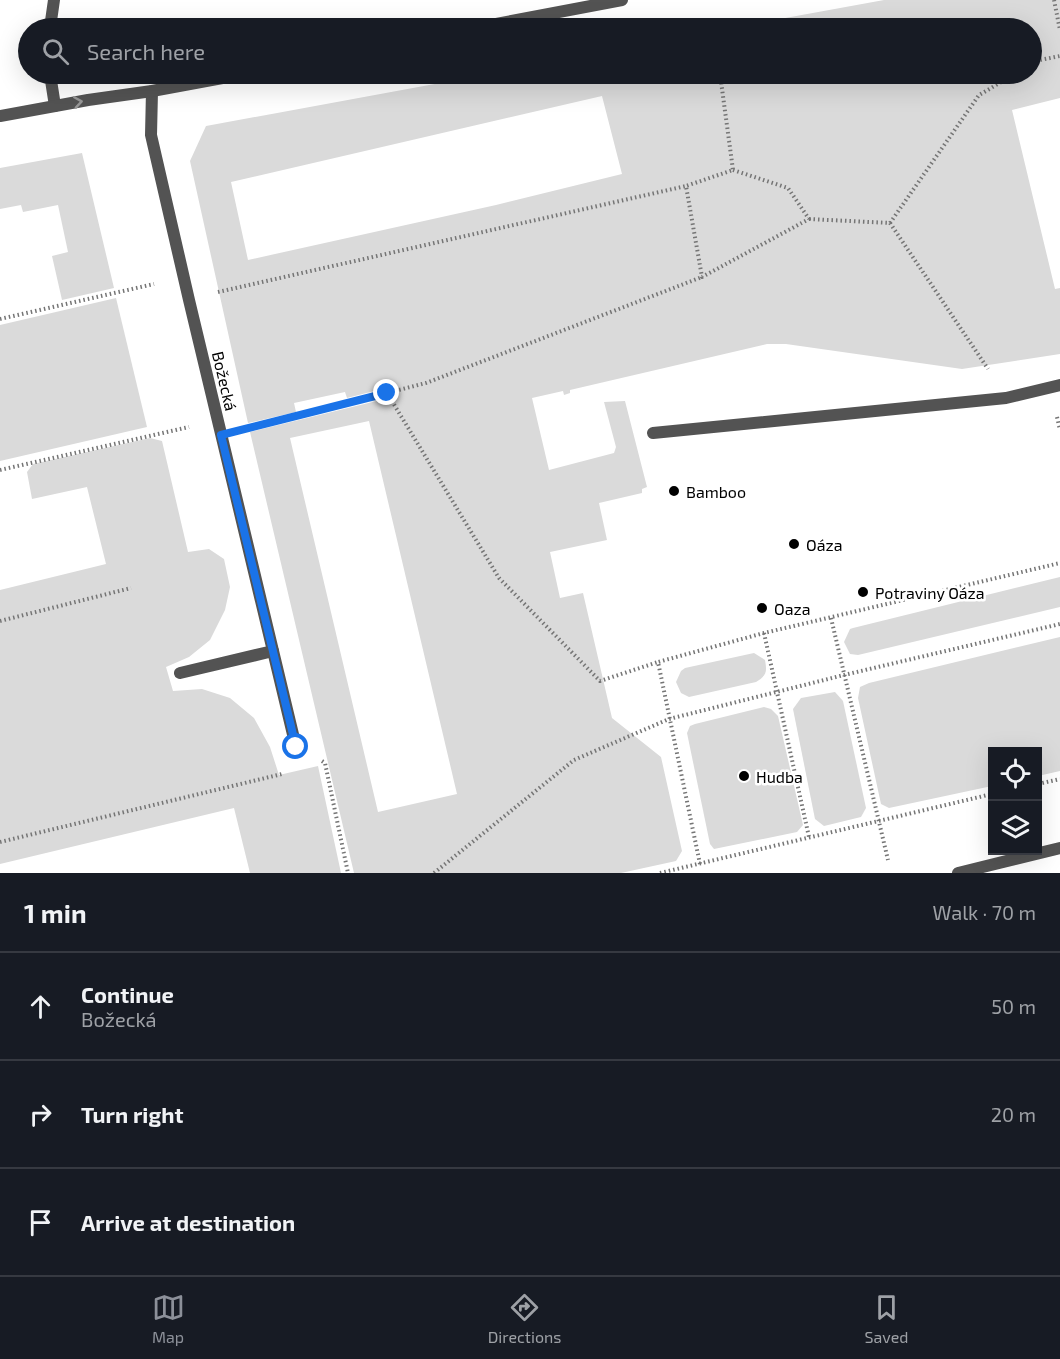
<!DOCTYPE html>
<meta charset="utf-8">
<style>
:root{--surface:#171b24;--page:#20242c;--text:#f1f3f6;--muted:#9ea1a6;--line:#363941;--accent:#8c9099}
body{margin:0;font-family:"Exo 2",sans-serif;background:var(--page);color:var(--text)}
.controls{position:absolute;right:18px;bottom:18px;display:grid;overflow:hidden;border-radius:0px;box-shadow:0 6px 24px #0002}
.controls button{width:54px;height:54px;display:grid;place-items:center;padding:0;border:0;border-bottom:2px solid var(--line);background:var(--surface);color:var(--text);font:30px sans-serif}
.stop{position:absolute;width:18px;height:18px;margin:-14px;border:4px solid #1a73e8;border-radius:50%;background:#fff}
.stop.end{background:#1a73e8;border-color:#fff;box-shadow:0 2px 6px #0008}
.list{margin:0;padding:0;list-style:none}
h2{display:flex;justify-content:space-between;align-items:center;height:78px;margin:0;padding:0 24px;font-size:26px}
h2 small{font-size:20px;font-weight:400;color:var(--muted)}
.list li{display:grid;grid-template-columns:39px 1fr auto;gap:18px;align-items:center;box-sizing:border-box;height:108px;padding:0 24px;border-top:2px solid var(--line)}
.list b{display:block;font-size:22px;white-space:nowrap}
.list p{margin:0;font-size:20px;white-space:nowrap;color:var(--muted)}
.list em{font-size:20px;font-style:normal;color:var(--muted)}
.icon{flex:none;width:33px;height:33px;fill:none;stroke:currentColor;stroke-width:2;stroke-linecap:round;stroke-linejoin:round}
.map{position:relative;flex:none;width:1060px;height:873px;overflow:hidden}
.search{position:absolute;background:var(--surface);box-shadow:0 6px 24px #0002;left:18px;right:18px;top:18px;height:66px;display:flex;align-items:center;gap:15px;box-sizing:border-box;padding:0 21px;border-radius:33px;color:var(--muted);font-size:22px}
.sheet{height:402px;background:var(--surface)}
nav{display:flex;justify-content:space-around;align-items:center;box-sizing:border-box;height:84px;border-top:2px solid var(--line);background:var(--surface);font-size:16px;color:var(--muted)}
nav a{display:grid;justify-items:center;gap:3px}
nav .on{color:var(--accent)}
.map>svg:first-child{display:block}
.green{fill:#dadada;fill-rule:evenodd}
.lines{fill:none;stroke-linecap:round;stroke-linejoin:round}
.path{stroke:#757575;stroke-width:4;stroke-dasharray:1.5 3;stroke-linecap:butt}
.service{stroke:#535353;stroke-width:12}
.minor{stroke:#535353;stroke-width:12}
.tertiary{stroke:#535353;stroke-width:12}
.oneway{stroke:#989898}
.route{stroke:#1a73e8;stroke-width:8}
.poi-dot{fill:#000;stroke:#fff;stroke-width:2}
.labels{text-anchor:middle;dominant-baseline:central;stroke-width:5;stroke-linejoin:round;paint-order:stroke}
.street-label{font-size:16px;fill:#000;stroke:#fff}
.poi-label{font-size:16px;fill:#000;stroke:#fff;text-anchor:start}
</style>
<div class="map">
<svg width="1060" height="873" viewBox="0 0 1060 873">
<rect width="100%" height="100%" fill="#fff"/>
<!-- green -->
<g class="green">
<path d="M884,0h176v98l-48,12 43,179 5,-1v66l-98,15 -176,-25h-19l-197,46v3l-6,2 -1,-4 -31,7 17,72 65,-17 2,-6 -12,-45 21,-1 22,86 -5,2v4l-43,10 8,37 -57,12 10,46 23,-5 29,125 49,39 21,94 -6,10 -55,12h-267l-104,-441 147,-36 -4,-14 -11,7 -35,9 -2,-6 -51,11 2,9 -48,11 -58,-262 16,-35 283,-52h543v-46h-301zM602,96l20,78 -126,31 -248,55 -17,-78zM369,421l88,373 -79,18 -88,-374z"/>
<path d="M82,153l32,135 -52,12 -10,-44 16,-4 -10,-47 -35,7 -2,-7 -21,4v-41z"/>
<path d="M116,298l31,129 -147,34v-136z"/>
<path d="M150,438l12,3 26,111 21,-3 15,10 6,28 -5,23 -15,30 -21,17 -23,10 7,24 29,-2 28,9 24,20 16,29 9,28 39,-9 23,107h-91l-16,-65 -234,56v-274l106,-26 -19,-77 -55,12 -5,-27 6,-8z"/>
<path d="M1060,577v30l-202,48 -8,-1 -6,-12 6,-13 3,-1z"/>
<path d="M1060,637v134l-22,5v-24h-46v34l-103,22 -8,-4 -23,-106 2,-11 9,-4z"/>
<path d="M754,653l11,7c2,12 2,15 -9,22l-67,15 -8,-4 -5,-11 5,-11 4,-3z"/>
<path d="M835,692l8,9 23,107 -5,9 -37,9 -9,-7 -22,-110 8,-11z"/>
<path d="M764,707l7,2 7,7 25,109 -6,7 -83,17 -4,-5 -23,-111 3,-7 5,-2z"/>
</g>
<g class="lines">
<!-- path -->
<g class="path">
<path d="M1054,0l6,30"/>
<path d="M713,22l1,6"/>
<path d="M1032,63l3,-2 25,-5"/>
<path d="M720,74l13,96"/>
<path d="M733,170l55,18 21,31 -107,58 -16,-91z"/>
<path d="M809,219l81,4 98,146"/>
<path d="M890,223l89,-128 36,-21"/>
<path d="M218,292l468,-106"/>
<path d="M0,319l154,-35"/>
<path d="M387,393l112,185 101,103 58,-19"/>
<path d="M1057,417l3,13"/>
<path d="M251,428l175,-45 276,-106"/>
<path d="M0,470l189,-43"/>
<path d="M831,618l57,242"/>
<path d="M0,621l131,-33"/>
<path d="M764,633l45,204"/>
<path d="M322,761l3,2 23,110"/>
<path d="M1038,784l22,-5"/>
<path d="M0,842l282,-68"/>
<path d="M700,864l-42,-202 106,-29 296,-70"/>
<path d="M434,873l140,-113 95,-41 175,-44 216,-51"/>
<path d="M660,873l332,-79"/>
</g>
<!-- service -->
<g class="service">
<path d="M653,433l353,-35 54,-13"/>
<path d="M180,673l93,-22"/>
</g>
<!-- minor -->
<g class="minor">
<path d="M50,28l4,-28"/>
<path d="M475,28l147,-28"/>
<path d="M50,74l5,32"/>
<path d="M152,91l-1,44 38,165 107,447"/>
<path d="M0,116l88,-16 64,-9 92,-17"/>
</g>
<!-- tertiary -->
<path class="tertiary" d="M958,873l102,-25"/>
</g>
<!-- one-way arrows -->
<defs><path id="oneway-chevron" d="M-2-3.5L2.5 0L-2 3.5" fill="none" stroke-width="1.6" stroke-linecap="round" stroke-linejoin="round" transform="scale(1.5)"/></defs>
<use class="oneway" href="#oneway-chevron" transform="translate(78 102) rotate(-9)"/>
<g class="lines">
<!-- route -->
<path class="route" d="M296,747l-75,-312 166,-42"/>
</g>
<!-- markers -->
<g class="poi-dot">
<circle cx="674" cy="491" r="6"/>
<circle cx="794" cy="544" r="6"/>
<circle cx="863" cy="592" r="6"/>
<circle cx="762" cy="608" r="6"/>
<circle cx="744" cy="776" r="6"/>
</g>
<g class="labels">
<!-- street labels -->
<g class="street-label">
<text transform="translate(225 381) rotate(77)">Božecká</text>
</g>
<!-- poi labels -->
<g class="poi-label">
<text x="686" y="491">Bamboo</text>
<text x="806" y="544">Oáza</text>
<text x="875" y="592">Potraviny Oáza</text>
<text x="774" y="608">Oaza</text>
<text x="756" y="776">Hudba</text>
</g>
</g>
</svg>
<div class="controls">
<button><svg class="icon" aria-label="locate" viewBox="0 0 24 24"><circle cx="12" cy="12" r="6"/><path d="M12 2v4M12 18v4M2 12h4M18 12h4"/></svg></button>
<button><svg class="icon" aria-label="layers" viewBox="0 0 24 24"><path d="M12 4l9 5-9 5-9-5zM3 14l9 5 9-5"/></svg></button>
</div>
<div class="stop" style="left:296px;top:747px"></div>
<div class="stop end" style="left:387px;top:393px"></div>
<div class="search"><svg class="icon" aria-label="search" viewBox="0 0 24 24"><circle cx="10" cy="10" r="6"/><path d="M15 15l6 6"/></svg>Search here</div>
</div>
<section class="sheet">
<h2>1 min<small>Walk · 70 m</small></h2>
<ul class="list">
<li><svg class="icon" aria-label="ahead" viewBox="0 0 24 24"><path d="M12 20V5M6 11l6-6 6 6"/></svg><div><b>Continue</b><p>Božecká</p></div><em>50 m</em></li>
<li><svg class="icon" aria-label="right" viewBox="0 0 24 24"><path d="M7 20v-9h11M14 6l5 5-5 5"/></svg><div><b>Turn right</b></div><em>20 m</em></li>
<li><svg class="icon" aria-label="arrive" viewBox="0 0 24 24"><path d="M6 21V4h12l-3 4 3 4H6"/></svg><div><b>Arrive at destination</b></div></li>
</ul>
</section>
<nav>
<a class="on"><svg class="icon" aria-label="map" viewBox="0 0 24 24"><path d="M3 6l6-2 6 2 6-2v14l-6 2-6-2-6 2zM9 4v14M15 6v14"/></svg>Map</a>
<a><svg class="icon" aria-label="directions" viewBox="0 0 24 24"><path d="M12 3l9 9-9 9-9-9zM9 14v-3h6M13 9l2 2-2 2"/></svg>Directions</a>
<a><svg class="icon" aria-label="saved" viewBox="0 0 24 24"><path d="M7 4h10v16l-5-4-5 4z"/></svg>Saved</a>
</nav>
